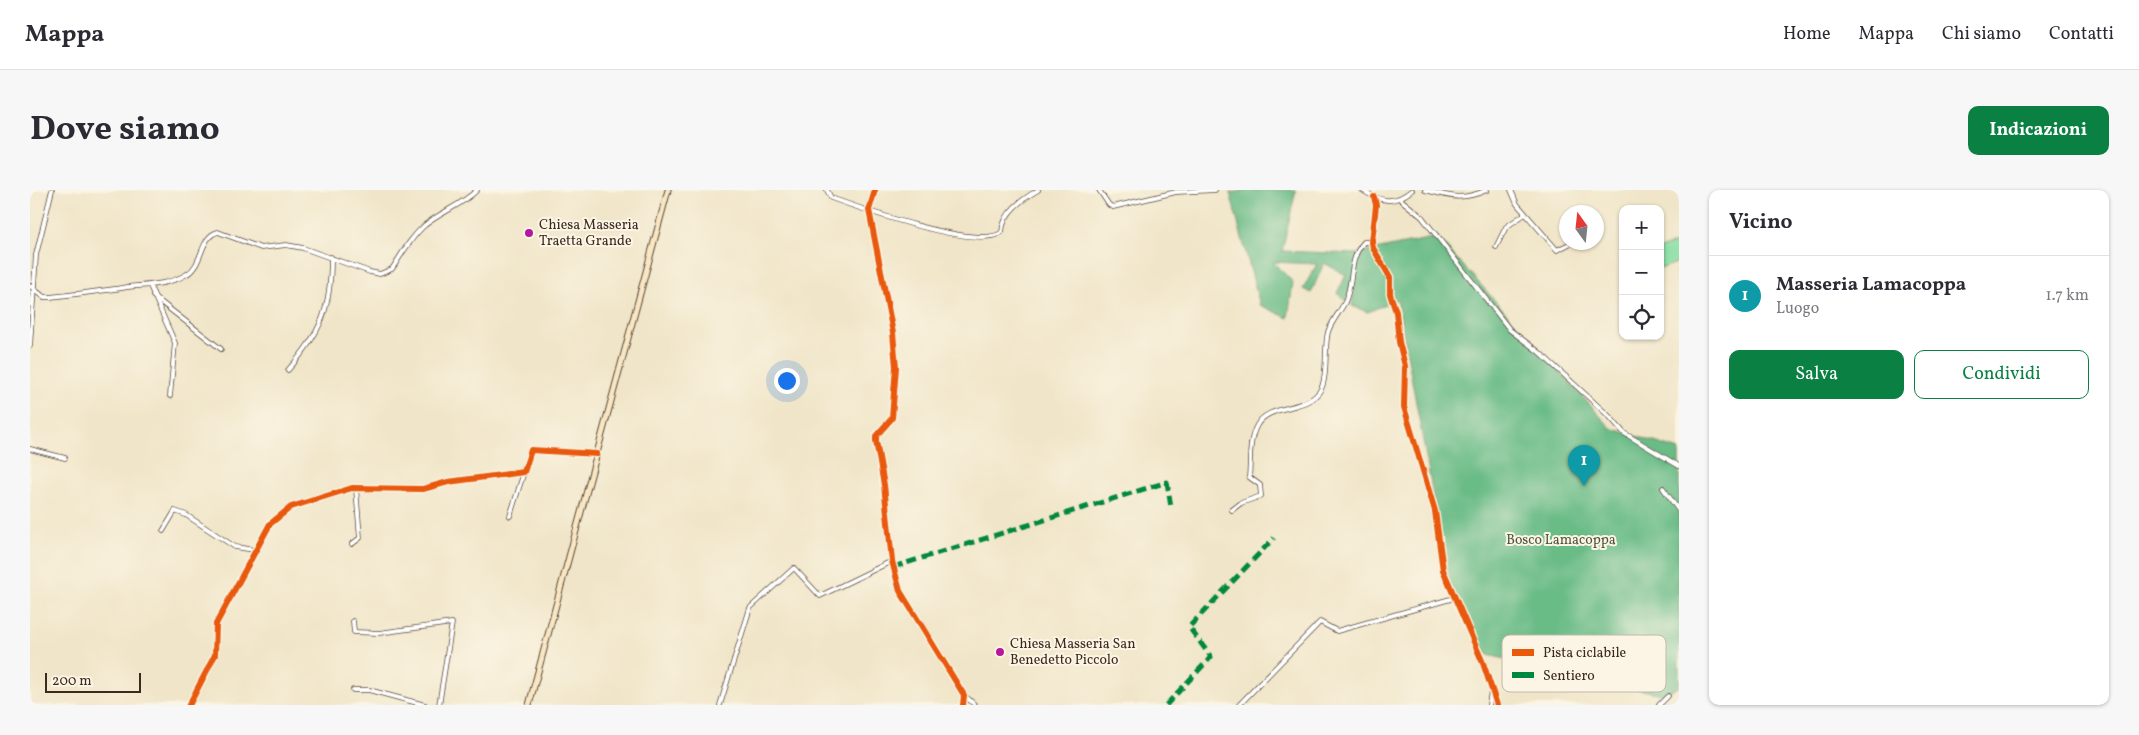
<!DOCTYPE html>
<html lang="it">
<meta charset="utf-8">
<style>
:root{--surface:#fff;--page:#f7f7f7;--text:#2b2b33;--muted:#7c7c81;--line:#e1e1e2;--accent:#0b8043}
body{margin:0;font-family:Vollkorn,serif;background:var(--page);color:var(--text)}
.controls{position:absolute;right:15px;top:15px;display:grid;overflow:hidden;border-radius:10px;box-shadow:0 1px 4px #0004}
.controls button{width:45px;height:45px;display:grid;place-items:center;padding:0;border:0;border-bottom:1px solid var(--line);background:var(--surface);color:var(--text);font:25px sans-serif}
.compass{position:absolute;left:1529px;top:15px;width:45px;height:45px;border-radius:50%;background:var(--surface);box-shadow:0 1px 4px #0004;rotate:345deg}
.scale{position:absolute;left:15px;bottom:12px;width:96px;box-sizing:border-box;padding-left:5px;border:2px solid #3b2a1e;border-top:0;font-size:14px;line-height:18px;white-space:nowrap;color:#3b2a1e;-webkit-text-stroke:4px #fcf5e5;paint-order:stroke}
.you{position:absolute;left:756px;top:190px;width:18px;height:18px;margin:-12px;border:4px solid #fff;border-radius:50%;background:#1a73e8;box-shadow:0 0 0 8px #1a73e833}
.badge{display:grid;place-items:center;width:32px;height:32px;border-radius:50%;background:var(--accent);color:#fff;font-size:16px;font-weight:700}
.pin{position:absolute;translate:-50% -41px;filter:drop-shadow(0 1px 2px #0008)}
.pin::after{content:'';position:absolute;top:26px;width:18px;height:15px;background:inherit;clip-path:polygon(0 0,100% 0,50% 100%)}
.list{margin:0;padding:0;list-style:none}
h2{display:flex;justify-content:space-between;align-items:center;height:65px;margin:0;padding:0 20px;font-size:21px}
h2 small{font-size:16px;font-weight:400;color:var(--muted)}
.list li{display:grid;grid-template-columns:32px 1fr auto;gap:15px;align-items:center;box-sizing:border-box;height:80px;padding:0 20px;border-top:1px solid var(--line)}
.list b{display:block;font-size:19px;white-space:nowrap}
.list p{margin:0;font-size:16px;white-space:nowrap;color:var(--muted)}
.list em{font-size:16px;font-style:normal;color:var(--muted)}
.actions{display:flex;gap:10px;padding:15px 20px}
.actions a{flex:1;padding:11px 0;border:1px solid var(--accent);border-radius:10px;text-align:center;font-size:18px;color:var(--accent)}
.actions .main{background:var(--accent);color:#fff}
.icon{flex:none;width:28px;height:28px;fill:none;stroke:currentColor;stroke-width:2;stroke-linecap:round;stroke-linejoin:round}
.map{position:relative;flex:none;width:1649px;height:515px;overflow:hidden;border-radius:10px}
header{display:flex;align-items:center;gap:30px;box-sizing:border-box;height:70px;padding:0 25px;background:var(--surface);border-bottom:1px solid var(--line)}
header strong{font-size:24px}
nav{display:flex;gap:28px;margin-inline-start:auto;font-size:18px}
.intro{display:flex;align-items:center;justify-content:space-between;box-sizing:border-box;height:120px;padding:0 30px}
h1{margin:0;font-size:35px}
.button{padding:12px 22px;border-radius:10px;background:var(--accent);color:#fff;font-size:18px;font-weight:700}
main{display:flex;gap:30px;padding:0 30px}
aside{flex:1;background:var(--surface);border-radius:10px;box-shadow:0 1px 4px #0004}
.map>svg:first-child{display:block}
.green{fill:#83dca1;stroke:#5f8360}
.forest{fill:#6abc87;stroke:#527352}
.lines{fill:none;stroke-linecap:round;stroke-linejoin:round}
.minor-casing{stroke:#564638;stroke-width:5.5}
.secondary-casing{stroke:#564638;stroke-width:7}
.minor{stroke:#fff;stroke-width:4}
.secondary{stroke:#f9e7c3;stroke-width:5}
.quiet{stroke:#00873e;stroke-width:5;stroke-dasharray:10 5;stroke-linecap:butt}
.cycleway-casing{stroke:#fcf5e5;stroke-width:9}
.cycleway{stroke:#e8590c;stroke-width:6}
.poi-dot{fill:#b5179e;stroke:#fcf5e5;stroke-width:2}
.labels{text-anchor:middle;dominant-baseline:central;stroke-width:4;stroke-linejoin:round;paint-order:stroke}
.poi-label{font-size:14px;fill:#3b2a1e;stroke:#fcf5e5;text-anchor:start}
.park-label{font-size:14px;fill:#4d563f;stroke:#fcf5e5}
.key{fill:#fcf5e5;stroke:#c2b8a9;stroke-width:1}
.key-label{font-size:14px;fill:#3b2a1e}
</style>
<header>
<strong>Mappa</strong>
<nav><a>Home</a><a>Mappa</a><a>Chi siamo</a><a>Contatti</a></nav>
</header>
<div class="intro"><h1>Dove siamo</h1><a class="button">Indicazioni</a></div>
<main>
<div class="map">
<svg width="1649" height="515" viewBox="0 0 1649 515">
<rect width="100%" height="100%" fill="#fcf5e5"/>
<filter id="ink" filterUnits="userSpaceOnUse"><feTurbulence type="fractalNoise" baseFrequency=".02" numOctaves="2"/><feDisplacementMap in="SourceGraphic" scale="10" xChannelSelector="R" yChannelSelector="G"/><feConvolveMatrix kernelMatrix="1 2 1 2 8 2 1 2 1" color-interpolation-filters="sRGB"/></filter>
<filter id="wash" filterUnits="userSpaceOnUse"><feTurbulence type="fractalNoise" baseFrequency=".0096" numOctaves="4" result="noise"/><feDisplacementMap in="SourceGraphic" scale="20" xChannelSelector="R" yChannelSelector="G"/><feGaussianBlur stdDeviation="1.12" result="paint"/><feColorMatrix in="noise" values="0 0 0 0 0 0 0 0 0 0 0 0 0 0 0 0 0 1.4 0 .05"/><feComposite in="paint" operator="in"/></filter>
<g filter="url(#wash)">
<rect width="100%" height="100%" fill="#f0e5c8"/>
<!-- green -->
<path class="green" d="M1649,52v20l-19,7v-20z"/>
<!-- forest -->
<path class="forest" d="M1217,0h49l-14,61 74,3 81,-17 174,191 68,22v237l-19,7 -172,-39 -41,-73 -5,-38 -45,-245 -29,13 -16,-6 3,-30 -9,25 -9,-8 9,-18 -22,-12 -13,30 -8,-4 14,-25 -44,-2 20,20 -5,36 -28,-13 -30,-112z"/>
</g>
<g filter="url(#ink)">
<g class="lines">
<!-- minor casing -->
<g class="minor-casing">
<g id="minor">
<path d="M797,0l4,8c28,10 149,53 171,34 1,-20 21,-33 36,-42"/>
<path d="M845,0l-6,20 24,123 3,34 -4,51 -16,18v5l8,44 8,76 8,30 64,104 -1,10"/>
<path d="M1069,0l10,15 4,2 63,-15 39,-2"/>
<path d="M1332,0c19,12 32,15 50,0"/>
<path d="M1395,0c27,7 36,11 62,0"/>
<path d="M1481,0l6,14 40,46 16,-8"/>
<path d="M1344,7l2,8 -4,37 1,6 17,29v17l6,18 3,30 6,24 -1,41 31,104 8,59 40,93 14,42"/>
<path d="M1370,9l22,18 88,113 29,22 71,65 14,16 55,33"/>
<path d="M1466,57l10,-20 19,-13"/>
<path d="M0,96l14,11h7c25,-3 51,-6 77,-10 19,-2 41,-2 59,-13 16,-9 13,-38 31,-42l43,16 25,-3 17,3 67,24 10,2 12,-5c10,-15 19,-32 33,-44 16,-13 37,-20 52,-35"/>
<path d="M120,96l25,57 -5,53"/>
<path d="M123,106l68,53"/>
<path d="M0,156l6,-91 16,-65"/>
<path d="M258,180c34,-38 43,-62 43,-113"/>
<path d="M0,259l35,9"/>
<path d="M1633,298l16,23"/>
<path d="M1202,320l9,-7 20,-7 -1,-11 -11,-8c2,-16 -1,-36 8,-52 12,-22 52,-13 64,-36 7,-13 3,-42 7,-57 3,-10 12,-20 17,-30 9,-20 3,-43 19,-60h8"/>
<path d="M480,326l14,-44"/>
<path d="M133,341l12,-20 11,4 49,32 20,3"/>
<path d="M322,354l8,-6 -4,-50"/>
<path d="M323,431l1,11 25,1 73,-10 -13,82"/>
<path d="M323,500h16l56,15"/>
<path d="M934,505l11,10"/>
<path d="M159,515l26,-50 1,-31 54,-100 21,-17 61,-19 71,1 25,-7 76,-10 7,-22 66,4"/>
<path d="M690,515l30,-97 44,-40 26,28 72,-35"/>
<path d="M1209,515l81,-83 17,9 117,-33"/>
<path d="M1459,515l2,-14"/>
<path d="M1629,515l9,-9"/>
</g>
</g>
<!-- secondary casing -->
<g class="secondary-casing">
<path id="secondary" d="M499,515l139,-515"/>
</g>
<!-- minor -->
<use href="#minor" class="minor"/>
<!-- secondary -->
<use href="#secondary" class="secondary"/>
<!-- quiet -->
<g class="quiet">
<path d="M863,377l274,-85 4,25"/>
<path d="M1136,515l45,-48 -22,-30 85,-89"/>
</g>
<!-- cycleway casing -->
<g class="cycleway-casing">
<g id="cycleway">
<path d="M845,0l-6,20 24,123 3,34 -4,51 -16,18v5l8,44 8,76 8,30 64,104 -1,10"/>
<path d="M1344,7l2,8 -4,37 1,6 17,29v17l6,18 3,30 6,24 -1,41 31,104 8,59 40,93 14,42"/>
<path d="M159,515l26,-50 1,-31 54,-100 21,-17 61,-19 71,1 25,-7 76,-10 7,-22 66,4"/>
</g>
</g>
<!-- cycleway -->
<use href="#cycleway" class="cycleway"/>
</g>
</g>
<!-- markers -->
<g class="poi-dot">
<circle cx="499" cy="43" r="5"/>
<circle cx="970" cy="462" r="5"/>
</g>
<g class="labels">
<!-- poi labels -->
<g class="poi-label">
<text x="509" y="35">Chiesa Masseria<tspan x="509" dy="16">Traetta Grande</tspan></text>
<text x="980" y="454">Chiesa Masseria San<tspan x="980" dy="16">Benedetto Piccolo</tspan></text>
</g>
<!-- park labels -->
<g class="park-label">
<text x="1531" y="350">Bosco Lamacoppa</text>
</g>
</g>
<!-- legend -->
<rect x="1472" y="445" width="164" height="57" rx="8" class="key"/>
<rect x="1482" y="459" width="22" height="7" fill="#e8590c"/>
<rect x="1482" y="482" width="22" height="6" fill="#00873e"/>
<g class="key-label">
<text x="1513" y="467">Pista ciclabile</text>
<text x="1513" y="490">Sentiero</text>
</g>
</svg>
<div class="controls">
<button>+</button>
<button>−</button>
<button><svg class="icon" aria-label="locate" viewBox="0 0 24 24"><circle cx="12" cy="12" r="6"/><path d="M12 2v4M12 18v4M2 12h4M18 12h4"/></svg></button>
</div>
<svg class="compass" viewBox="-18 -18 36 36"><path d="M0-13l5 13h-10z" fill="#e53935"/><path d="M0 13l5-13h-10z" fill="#7c7c81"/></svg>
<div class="scale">200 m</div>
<div class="you"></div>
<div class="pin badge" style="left:1554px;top:296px;background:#0f9aa8">1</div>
</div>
<aside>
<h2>Vicino<small></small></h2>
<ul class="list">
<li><span class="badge" style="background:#0f9aa8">1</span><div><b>Masseria Lamacoppa</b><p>Luogo</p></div><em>1.7 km</em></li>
</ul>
<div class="actions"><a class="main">Salva</a><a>Condividi</a></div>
</aside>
</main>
